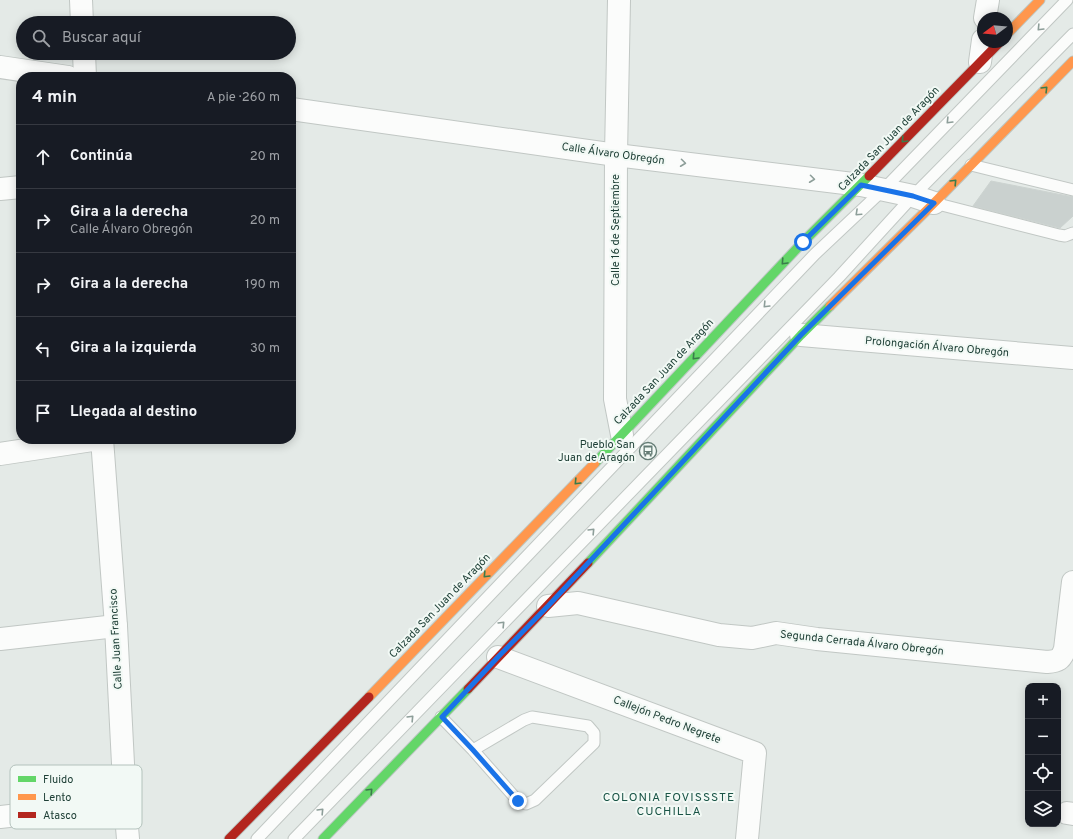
<!DOCTYPE html>
<html lang="es">
<meta charset="utf-8">
<style>
:root{--surface:#171b24;--page:#20242c;--text:#f1f3f6;--muted:#9ea1a6;--line:#363941}
body{margin:0;font-family:Overpass,sans-serif;background:var(--page);color:var(--text)}
.controls{position:absolute;right:12px;bottom:12px;display:grid;overflow:hidden;border-radius:8px;box-shadow:0 2px 10px #0003}
.controls button{width:36px;height:36px;display:grid;place-items:center;padding:0;border:0;border-bottom:1px solid var(--line);background:var(--surface);color:var(--text);font:20px sans-serif}
.compass{position:absolute;left:977px;top:12px;width:36px;height:36px;border-radius:50%;background:var(--surface);box-shadow:0 2px 10px #0003;rotate:254deg}
.stop{position:absolute;width:12px;height:12px;margin:-9px;border:3px solid #1a73e8;border-radius:50%;background:#fff}
.stop.end{background:#1a73e8;border-color:#fff;box-shadow:0 1px 4px #0008}
.list{margin:0;padding:0;list-style:none}
h2{display:flex;justify-content:space-between;align-items:center;height:52px;margin:0;padding:0 16px;font-size:17px}
h2 small{font-size:13px;font-weight:400;color:var(--muted)}
.list li{display:grid;grid-template-columns:26px 1fr auto;gap:12px;align-items:center;box-sizing:border-box;height:64px;padding:0 16px;border-top:1px solid var(--line)}
.list b{display:block;font-size:15px;white-space:nowrap}
.list p{margin:0;font-size:13px;white-space:nowrap;color:var(--muted)}
.list em{font-size:13px;font-style:normal;color:var(--muted)}
.icon{flex:none;width:22px;height:22px;fill:none;stroke:currentColor;stroke-width:2;stroke-linecap:round;stroke-linejoin:round}
.map{position:relative;flex:none;width:1073px;height:839px;overflow:hidden}
.search{position:absolute;background:var(--surface);box-shadow:0 2px 10px #0003;left:16px;top:16px;width:280px;height:44px;display:flex;align-items:center;gap:10px;box-sizing:border-box;padding:0 14px;border-radius:22px;color:var(--muted);font-size:15px}
.panel{position:absolute;background:var(--surface);box-shadow:0 2px 10px #0003;left:16px;top:72px;width:280px;height:372px;border-radius:16px}
.map>svg:first-child{display:block}
.building{fill:#cad1cf;stroke:#ccd3d0}
.lines{fill:none;stroke-linecap:round;stroke-linejoin:round}
.lane-casing{stroke:#c1c7c4;stroke-width:13}
.street-casing{stroke:#c1c7c4;stroke-width:24}
.fast-casing{stroke:#bcc7c3;stroke-width:11}
.slow-casing{stroke:#bcc7c3;stroke-width:11}
.jam-casing{stroke:#bcc7c3;stroke-width:11}
.lane{stroke:#fbfcfb;stroke-width:11}
.street{stroke:#fbfcfb;stroke-width:22}
.fast{stroke:#63d668;stroke-width:9}
.slow{stroke:#ff974d;stroke-width:9}
.jam{stroke:#b3261e;stroke-width:9}
.oneway{stroke:#8d9e99}
.oneway2{stroke:#3a7c4b}
.route{stroke:#1a73e8;stroke-width:5}
.labels{text-anchor:middle;dominant-baseline:central;stroke-width:4;stroke-linejoin:round;paint-order:stroke}
.street-label{font-size:11px;fill:#1f4037;stroke:#f2f9f5}
.poi-label{font-size:11px;fill:#1f4037;stroke:#f2f9f5;text-anchor:end}
.neighbourhood-label{font-size:12px;letter-spacing:1px;fill:#195446;stroke:#f2f9f5}
.key{fill:#f2f9f5;stroke:#b3c2bc;stroke-width:1}
.key-label{font-size:11px;fill:#1f4037}
</style>
<div class="map">
<svg width="1073" height="839" viewBox="0 0 1073 839">
<rect width="100%" height="100%" fill="#e4eae7"/>
<!-- building -->
<path class="building" d="M991,181l82,16v19l-13,12 -87,-22z"/>
<g class="lines">
<!-- lane casing -->
<g class="lane-casing">
<g id="lane">
<path d="M971,165l102,25"/>
<path d="M934,203l125,32 6,1 8,-3"/>
<path d="M441,717l32,33 45,51 8,3 9,-4 59,-57v-10l-6,-7 -56,-9 -8,3 -51,30"/>
<path d="M257,839l558,-585 69,-65 183,-189"/>
<path d="M294,839l545,-562 74,-81 160,-162"/>
</g>
</g>
<!-- street casing -->
<g class="street-casing">
<g id="street">
<path d="M81,0l1,23"/>
<path d="M619,0l-3,155 -1,244 7,36"/>
<path d="M985,18l3,-18"/>
<path d="M84,53l1,24"/>
<path d="M980,62l3,-22"/>
<path d="M0,67l68,10"/>
<path d="M291,109l325,46 245,30 52,11 21,7"/>
<path d="M0,189l21,-2"/>
<path d="M801,335l272,23"/>
<path d="M102,439l14,187 9,177 3,36"/>
<path d="M0,454l99,-15"/>
<path d="M548,606l30,-3 141,32 33,3 24,-5 41,6 230,23c11,-1 14,-2 18,-13l8,-67"/>
<path d="M0,639l116,-13"/>
<path d="M498,657l257,96 -8,86"/>
<path d="M1067,813l6,1"/>
<path d="M0,817l125,-14"/>
</g>
</g>
<!-- fast casing -->
<g class="fast-casing">
<g id="fast">
<path d="M595,463l208,-221 66,-66"/>
<path d="M588,563l213,-228 29,-29"/>
<path d="M323,839l145,-150"/>
</g>
</g>
<!-- slow casing -->
<g class="slow-casing">
<g id="slow">
<path d="M1007,34l33,-34"/>
<path d="M830,306l104,-103 139,-142"/>
<path d="M369,697l226,-234"/>
</g>
</g>
<!-- jam casing -->
<g class="jam-casing">
<g id="jam">
<path d="M869,176l131,-134"/>
<path d="M468,689l120,-126"/>
<path d="M229,839l140,-142"/>
</g>
</g>
<!-- lane -->
<use href="#lane" class="lane"/>
<!-- street -->
<use href="#street" class="street"/>
<!-- fast -->
<use href="#fast" class="fast"/>
<!-- slow -->
<use href="#slow" class="slow"/>
<!-- jam -->
<use href="#jam" class="jam"/>
</g>
<!-- one-way arrows -->
<defs><path id="oneway-chevron" d="M-2-3.5L2.5 0L-2 3.5" fill="none" stroke-width="1.6" stroke-linecap="round" stroke-linejoin="round"/></defs>
<g class="oneway">
<use href="#oneway-chevron" transform="translate(1040 28) rotate(134)"/>
<use href="#oneway-chevron" transform="translate(949 121) rotate(134)"/>
<use href="#oneway-chevron" transform="translate(683 163) rotate(7)"/>
<use href="#oneway-chevron" transform="translate(812 179) rotate(7)"/>
<use href="#oneway-chevron" transform="translate(858 213) rotate(137)"/>
<use href="#oneway-chevron" transform="translate(766 305) rotate(134)"/>
<use href="#oneway-chevron" transform="translate(592 531) rotate(-46)"/>
<use href="#oneway-chevron" transform="translate(502 624) rotate(-46)"/>
<use href="#oneway-chevron" transform="translate(411 718) rotate(-46)"/>
<use href="#oneway-chevron" transform="translate(321 811) rotate(-46)"/>
</g>
<g class="oneway2">
<use href="#oneway-chevron" transform="translate(1045 89) rotate(-45)"/>
<use href="#oneway-chevron" transform="translate(904 140) rotate(134)"/>
<use href="#oneway-chevron" transform="translate(954 182) rotate(-46)"/>
<use href="#oneway-chevron" transform="translate(784 262) rotate(133)"/>
<use href="#oneway-chevron" transform="translate(695 357) rotate(133)"/>
<use href="#oneway-chevron" transform="translate(577 482) rotate(134)"/>
<use href="#oneway-chevron" transform="translate(486 575) rotate(134)"/>
<use href="#oneway-chevron" transform="translate(370 791) rotate(-46)"/>
</g>
<g class="lines">
<!-- route -->
<path class="route" d="M518,801l-45,-51 -31,-33 56,-60 50,-51 253,-271 133,-132 -21,-7 -52,-11 -58,57"/>
</g>
<!-- icons -->
<defs>
<g id="bus-ring" transform="scale(0.9)"><circle r="9.5" fill="#f2f9f5" stroke="#647c75" stroke-width="1.5"/><path d="M-5-6H5V4H4V6H2V4H-2V6H-4V4H-5ZM-3.5-4V0h7V-4ZM-3.5 1.2v1.5H-2V1.2ZM2 1.2v1.5H3.5V1.2Z" fill="#647c75"/></g>
</defs>
<g fill-rule="evenodd">
<use href="#bus-ring" x="648" y="451"/>
</g>
<g class="labels">
<!-- street labels -->
<g class="street-label">
<text transform="translate(889 139) rotate(-46)">Calzada San Juan de Aragón</text>
<text transform="translate(613 154) rotate(8)">Calle Álvaro Obregón</text>
<text transform="translate(616 230) rotate(-90)">Calle 16 de Septiembre</text>
<text transform="translate(937 347) rotate(5)">Prolongación Álvaro Obregón</text>
<text transform="translate(664 372) rotate(-47)">Calzada San Juan de Aragón</text>
<text transform="translate(440 606) rotate(-46)">Calzada San Juan de Aragón</text>
<text transform="translate(116 639) rotate(-93)">Calle Juan Francisco</text>
<text transform="translate(862 643) rotate(6)">Segunda Cerrada Álvaro Obregón</text>
<text transform="translate(667 720) rotate(21)">Callejón Pedro Negrete</text>
</g>
<!-- poi labels -->
<g class="poi-label">
<text x="635" y="445">Pueblo San<tspan x="635" dy="13">Juan de Aragón</tspan></text>
</g>
<!-- neighbourhood labels -->
<g class="neighbourhood-label">
<text x="669" y="798">COLONIA FOVISSSTE<tspan x="669" dy="14">CUCHILLA</tspan></text>
</g>
</g>
<!-- legend -->
<rect x="10" y="765" width="132" height="64" rx="6" class="key"/>
<rect x="18" y="776" width="18" height="6" fill="#63d668"/>
<rect x="18" y="794" width="18" height="6" fill="#ff974d"/>
<rect x="18" y="812" width="18" height="6" fill="#b3261e"/>
<g class="key-label">
<text x="43" y="783">Fluido</text>
<text x="43" y="801">Lento</text>
<text x="43" y="819">Atasco</text>
</g>
</svg>
<div class="controls">
<button>+</button>
<button>−</button>
<button><svg class="icon" aria-label="locate" viewBox="0 0 24 24"><circle cx="12" cy="12" r="6"/><path d="M12 2v4M12 18v4M2 12h4M18 12h4"/></svg></button>
<button><svg class="icon" aria-label="layers" viewBox="0 0 24 24"><path d="M12 4l9 5-9 5-9-5zM3 14l9 5 9-5"/></svg></button>
</div>
<svg class="compass" viewBox="-18 -18 36 36"><path d="M0-13l5 13h-10z" fill="#e53935"/><path d="M0 13l5-13h-10z" fill="#9ea1a6"/></svg>
<div class="stop" style="left:803px;top:242px"></div>
<div class="stop end" style="left:518px;top:801px"></div>
<div class="search"><svg class="icon" aria-label="search" viewBox="0 0 24 24"><circle cx="10" cy="10" r="6"/><path d="M15 15l6 6"/></svg>Buscar aquí</div>
<section class="panel">
<h2>4 min<small>A pie · 260 m</small></h2>
<ul class="list">
<li><svg class="icon" aria-label="ahead" viewBox="0 0 24 24"><path d="M12 20V5M6 11l6-6 6 6"/></svg><div><b>Continúa</b></div><em>20 m</em></li>
<li><svg class="icon" aria-label="right" viewBox="0 0 24 24"><path d="M7 20v-9h11M14 6l5 5-5 5"/></svg><div><b>Gira a la derecha</b><p>Calle Álvaro Obregón</p></div><em>20 m</em></li>
<li><svg class="icon" aria-label="right" viewBox="0 0 24 24"><path d="M7 20v-9h11M14 6l5 5-5 5"/></svg><div><b>Gira a la derecha</b></div><em>190 m</em></li>
<li><svg class="icon" aria-label="left" viewBox="0 0 24 24"><path d="M17 20v-9H6M10 6l-5 5 5 5"/></svg><div><b>Gira a la izquierda</b></div><em>30 m</em></li>
<li><svg class="icon" aria-label="arrive" viewBox="0 0 24 24"><path d="M6 21V4h12l-3 4 3 4H6"/></svg><div><b>Llegada al destino</b></div></li>
</ul>
</section>
</div>
